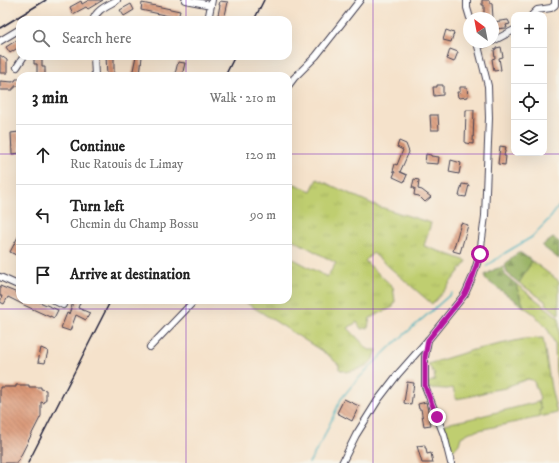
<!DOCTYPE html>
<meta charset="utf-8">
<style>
:root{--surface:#fff;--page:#f2f2f2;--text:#222;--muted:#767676;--line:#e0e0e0}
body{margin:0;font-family:"IM FELL DW Pica",serif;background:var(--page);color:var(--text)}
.controls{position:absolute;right:12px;top:12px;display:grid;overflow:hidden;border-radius:8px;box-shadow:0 4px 16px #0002}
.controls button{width:36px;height:36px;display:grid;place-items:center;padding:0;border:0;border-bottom:1px solid var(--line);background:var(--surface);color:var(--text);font:20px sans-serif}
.compass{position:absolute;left:463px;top:12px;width:36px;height:36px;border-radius:50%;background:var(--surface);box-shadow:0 4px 16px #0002;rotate:328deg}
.stop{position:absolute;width:12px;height:12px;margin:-9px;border:3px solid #b5179e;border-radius:50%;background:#fff}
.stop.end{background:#b5179e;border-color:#fff;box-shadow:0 1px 4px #0008}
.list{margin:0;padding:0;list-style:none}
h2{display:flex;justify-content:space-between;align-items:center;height:52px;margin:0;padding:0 16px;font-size:17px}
h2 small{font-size:13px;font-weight:400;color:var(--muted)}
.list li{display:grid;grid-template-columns:26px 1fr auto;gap:12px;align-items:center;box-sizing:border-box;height:60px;padding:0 16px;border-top:1px solid var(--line)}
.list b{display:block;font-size:15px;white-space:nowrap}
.list p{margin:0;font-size:13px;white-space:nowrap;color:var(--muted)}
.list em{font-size:13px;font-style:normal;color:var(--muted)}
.icon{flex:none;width:22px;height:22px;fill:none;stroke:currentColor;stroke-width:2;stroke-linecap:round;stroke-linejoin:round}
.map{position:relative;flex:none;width:559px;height:463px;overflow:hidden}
.search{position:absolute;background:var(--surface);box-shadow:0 4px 16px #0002;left:16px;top:16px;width:276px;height:44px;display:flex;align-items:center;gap:10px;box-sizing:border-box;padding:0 14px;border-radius:12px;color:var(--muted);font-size:15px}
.panel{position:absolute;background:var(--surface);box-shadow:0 4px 16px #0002;left:16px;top:72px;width:276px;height:232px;border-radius:12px}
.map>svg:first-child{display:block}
.grass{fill:url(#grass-tufts);stroke:#707856}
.forest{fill:url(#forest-firs);stroke:#5c6a4e}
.green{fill:#bfce70;stroke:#707856}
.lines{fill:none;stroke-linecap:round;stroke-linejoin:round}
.stream{stroke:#3faebb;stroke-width:1.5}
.building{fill:url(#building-back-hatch)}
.minor-casing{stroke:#423f51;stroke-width:8}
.minor{stroke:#fff;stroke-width:6}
.rail{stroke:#22223b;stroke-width:1.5}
.route{stroke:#b5179e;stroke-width:5}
.grid{fill:none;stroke:#7b2cbf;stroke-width:1;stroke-opacity:0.55}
</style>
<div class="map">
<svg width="559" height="463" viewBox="0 0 559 463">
<defs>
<pattern id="grass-tufts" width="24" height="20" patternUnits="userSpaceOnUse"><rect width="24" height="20" fill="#bfce70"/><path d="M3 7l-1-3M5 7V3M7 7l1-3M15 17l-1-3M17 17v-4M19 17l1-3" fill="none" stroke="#a4b162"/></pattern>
<pattern id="forest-firs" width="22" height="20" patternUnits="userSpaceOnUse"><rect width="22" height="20" fill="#97b162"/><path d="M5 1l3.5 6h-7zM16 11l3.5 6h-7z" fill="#7b9052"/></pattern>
<pattern id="building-back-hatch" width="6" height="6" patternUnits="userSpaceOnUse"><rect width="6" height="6" fill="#d99574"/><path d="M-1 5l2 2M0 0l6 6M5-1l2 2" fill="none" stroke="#b07960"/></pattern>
</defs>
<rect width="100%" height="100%" fill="#f7f3e8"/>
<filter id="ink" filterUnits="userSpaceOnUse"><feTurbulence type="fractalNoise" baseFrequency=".025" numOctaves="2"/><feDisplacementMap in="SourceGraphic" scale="8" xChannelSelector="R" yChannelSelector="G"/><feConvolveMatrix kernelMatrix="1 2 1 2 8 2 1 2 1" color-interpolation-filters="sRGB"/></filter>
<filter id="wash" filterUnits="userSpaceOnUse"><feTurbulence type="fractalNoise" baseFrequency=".012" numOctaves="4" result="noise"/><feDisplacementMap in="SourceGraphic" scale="16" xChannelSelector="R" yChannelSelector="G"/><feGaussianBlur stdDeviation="0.9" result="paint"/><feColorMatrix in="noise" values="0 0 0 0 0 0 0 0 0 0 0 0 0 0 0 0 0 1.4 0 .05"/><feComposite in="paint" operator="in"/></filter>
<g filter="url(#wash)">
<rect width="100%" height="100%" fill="#f5e2cb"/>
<!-- grass -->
<g class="grass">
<path d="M317,179l60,27 54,17 -7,23 43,15 -24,31 -11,12 -59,-51 -8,8 28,26 2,14 -2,6 -23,11 -2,10 -7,1 -4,-7 -9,6 21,22h8c-4,16 -17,19 -31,22l-7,-3v-4l-11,-10 -86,-55h46v-44l39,21 9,-14 -48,-26v-56l23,10z"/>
<path d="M532,261l27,20v34l-13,-11 -1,-3 -26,-18z"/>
<path d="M515,283l28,22 16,13v67l-3,-13 -1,-28 -8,-16 -13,-14 -10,-7z"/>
<path d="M543,338l8,50 6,25 -17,4 -1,-6 2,-3 -3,-6 2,-4 -6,-16 -2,-2 -4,-1 -17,6 -5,3 -13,2 -21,6 -16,3 -3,-11 -6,1 -18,-1 -2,-5 8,-3 -1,-7 -6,-9 45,-14 51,-11z"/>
</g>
<!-- forest -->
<g class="forest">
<path d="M553,238l6,4v17l-17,-13z"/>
<path d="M518,253h3l11,8 -13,22 -12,-10 -2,-9z"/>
<path d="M503,267l2,8 10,8 9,24 -39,-28v-4l10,-6z"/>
</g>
<!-- green -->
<path class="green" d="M538,402l3,6 -2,3 1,6 -70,15 -9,5 -2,7 -8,9 -7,-28 1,-1 24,-5z"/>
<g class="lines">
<!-- stream -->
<g class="stream">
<path d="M487,266l18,-13 27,-16 19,-20 8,-11"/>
<path d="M309,463l14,-24 18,-40 13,-16 35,-35 63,-55"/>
</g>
</g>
<g id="blocks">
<!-- building -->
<g class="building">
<path d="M89,0h14l-15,9 -2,-2 -13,7 -3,-7 11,-6 1,3z"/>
<path d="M482,0h7l1,3h2l1,15h-7v-2h-2v-11h-2z"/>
<path d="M220,1l8,1 -4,18h-7l3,-15h-1z"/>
<path d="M142,3l38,8 -2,7 -37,-8z"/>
<path d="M131,4l3,6 -10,6 -4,-6z"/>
<path d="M508,20l2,4 -4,1 1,3 -14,1v-7z"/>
<path d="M446,30l8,3 -3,9 -8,-2z"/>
<path d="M20,38v7l-2,1 1,1 -9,6 -4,-6z"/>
<path d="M501,47l2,10 -4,1 2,12 -7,1 -2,-12 3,-1 -1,-8 2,-1v-1z"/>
<path d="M450,49l8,3 -4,10 -7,-3z"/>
<path d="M0,55l7,5v13h-7z"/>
<path d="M34,56h8v11h3v9h-8v-12h-3z"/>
<path d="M106,56h8v20h-7z"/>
<path d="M136,56h6l-2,20 -8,-1z"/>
<path d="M178,62l7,1 -3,13 -7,-2z"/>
<path d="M16,79h4v7h-5v2h-2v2h-13v-9l13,1v-1h2z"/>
<path d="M437,85h6v10l-9,1 -1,-9h4z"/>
<path d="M460,87h7l1,10 -9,1 -1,-1 -1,-5h3z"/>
<path d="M466,110h8l-1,34 -8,-1z"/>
<path d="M430,115h8l1,15h-8z"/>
<path d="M19,132l1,21 -8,1 -1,-21z"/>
<path d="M399,141l7,3 3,8 -9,20 7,3 -3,7 -11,-5 2,-5 -2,-1 2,-7 2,1 6,-15 -6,-3z"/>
<path d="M500,146l6,1 -2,9h2l-1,9 -7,-1z"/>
<path d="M426,154l5,1v1l8,1 -1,7 -13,-1z"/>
<path d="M451,160l10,3 -2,11 -10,-2z"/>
<path d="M414,179l5,1 -1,9 4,1 9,7 -6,5 -6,-6 -5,-1 1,-7h-3z"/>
<path d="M462,184l7,1 -3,12 -7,-1z"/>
<path d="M461,223l7,2 -8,28 -7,-2z"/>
<path d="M20,233v24l-10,-5z"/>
<path d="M0,286l20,8v6h15l23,10 -4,8 -4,-2v1l-24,-11 -18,-9 -4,7 -4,-2 2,-6h-2z"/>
<path d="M74,300h7l-3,8 12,5 -4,7 -10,-5 -6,16 -9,-3 6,-15 2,1z"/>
<path d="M41,348l7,3 -3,12 -7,-1z"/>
<path d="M407,382l7,1 -3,22 -7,-2z"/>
<path d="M16,385h13v2h12v2l5,1v9l-2,4 -3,-1v14l-24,47h-17v-76h16z"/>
<path d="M344,399l15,7 -7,15 -15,-8z"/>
<path d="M426,402l5,23 -7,1 -3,-17h-2l-1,-5z"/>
<path d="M425,445v3h1l1,6 4,-1 2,10h-11l-5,-17z"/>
</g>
</g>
</g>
<g filter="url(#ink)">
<use href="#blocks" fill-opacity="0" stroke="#423f51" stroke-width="1"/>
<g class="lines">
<!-- minor casing -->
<g class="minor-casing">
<g id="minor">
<path d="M185,0l26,5"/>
<path d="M467,0v8l3,10"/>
<path d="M532,15l5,-5 14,-2 4,-3v-5"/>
<path d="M93,20c4,-11 14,-14 24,-20"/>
<path d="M208,20l4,-20"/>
<path d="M0,41l20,-12"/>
<path d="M493,41l21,-11"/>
<path d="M478,46l11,-4"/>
<path d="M94,56l1,20"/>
<path d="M17,67l7,-11"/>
<path d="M288,86l6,-8 22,-22 44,-56"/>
<path d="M0,277l20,9"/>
<path d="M53,300l10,5 2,-5"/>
<path d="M428,340l-3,17v29l19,49 7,28"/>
<path d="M150,347l45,-47"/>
<path d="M342,463l14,-28 22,-35 20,-26 30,-34 37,-46 8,-18 7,-22 5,-38 4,-98 -1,-32 -11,-44"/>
</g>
</g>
<!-- minor -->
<use href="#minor" class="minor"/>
<!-- rail -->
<g class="rail">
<path d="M254,20l10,-20"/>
<path d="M0,28l46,-28"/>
<path d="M225,76l10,-20"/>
<path d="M28,463l83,-163"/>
</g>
</g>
</g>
<g class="lines" filter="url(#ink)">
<!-- route -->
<path class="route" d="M437,417l-12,-31v-29l3,-17 37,-46 8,-18 7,-22"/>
</g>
<!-- grid -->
<path class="grid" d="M186,0v20M373,0v463M186,56v20M0,154h20M288,154h271M186,300v163M0,309h559"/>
</svg>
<div class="controls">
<button>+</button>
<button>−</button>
<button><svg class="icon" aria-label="locate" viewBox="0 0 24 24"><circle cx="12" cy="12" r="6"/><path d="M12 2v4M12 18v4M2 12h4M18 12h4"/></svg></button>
<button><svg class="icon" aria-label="layers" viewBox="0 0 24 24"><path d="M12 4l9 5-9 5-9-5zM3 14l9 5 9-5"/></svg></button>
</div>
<svg class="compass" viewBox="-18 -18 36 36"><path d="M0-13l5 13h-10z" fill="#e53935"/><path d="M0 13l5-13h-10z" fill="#767676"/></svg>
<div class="stop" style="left:480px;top:254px"></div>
<div class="stop end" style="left:437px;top:417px"></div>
<div class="search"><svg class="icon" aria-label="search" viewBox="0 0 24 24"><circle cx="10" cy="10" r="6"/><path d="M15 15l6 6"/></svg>Search here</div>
<section class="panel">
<h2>3 min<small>Walk · 210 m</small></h2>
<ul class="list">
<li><svg class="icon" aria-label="ahead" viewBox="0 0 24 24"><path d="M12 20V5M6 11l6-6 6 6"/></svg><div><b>Continue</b><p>Rue Ratouis de Limay</p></div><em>120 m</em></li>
<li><svg class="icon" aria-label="left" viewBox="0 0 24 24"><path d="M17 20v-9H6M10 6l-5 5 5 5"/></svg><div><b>Turn left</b><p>Chemin du Champ Bossu</p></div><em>90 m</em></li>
<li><svg class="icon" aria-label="arrive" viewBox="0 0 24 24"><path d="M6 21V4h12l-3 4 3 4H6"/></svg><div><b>Arrive at destination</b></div></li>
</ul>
</section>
</div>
